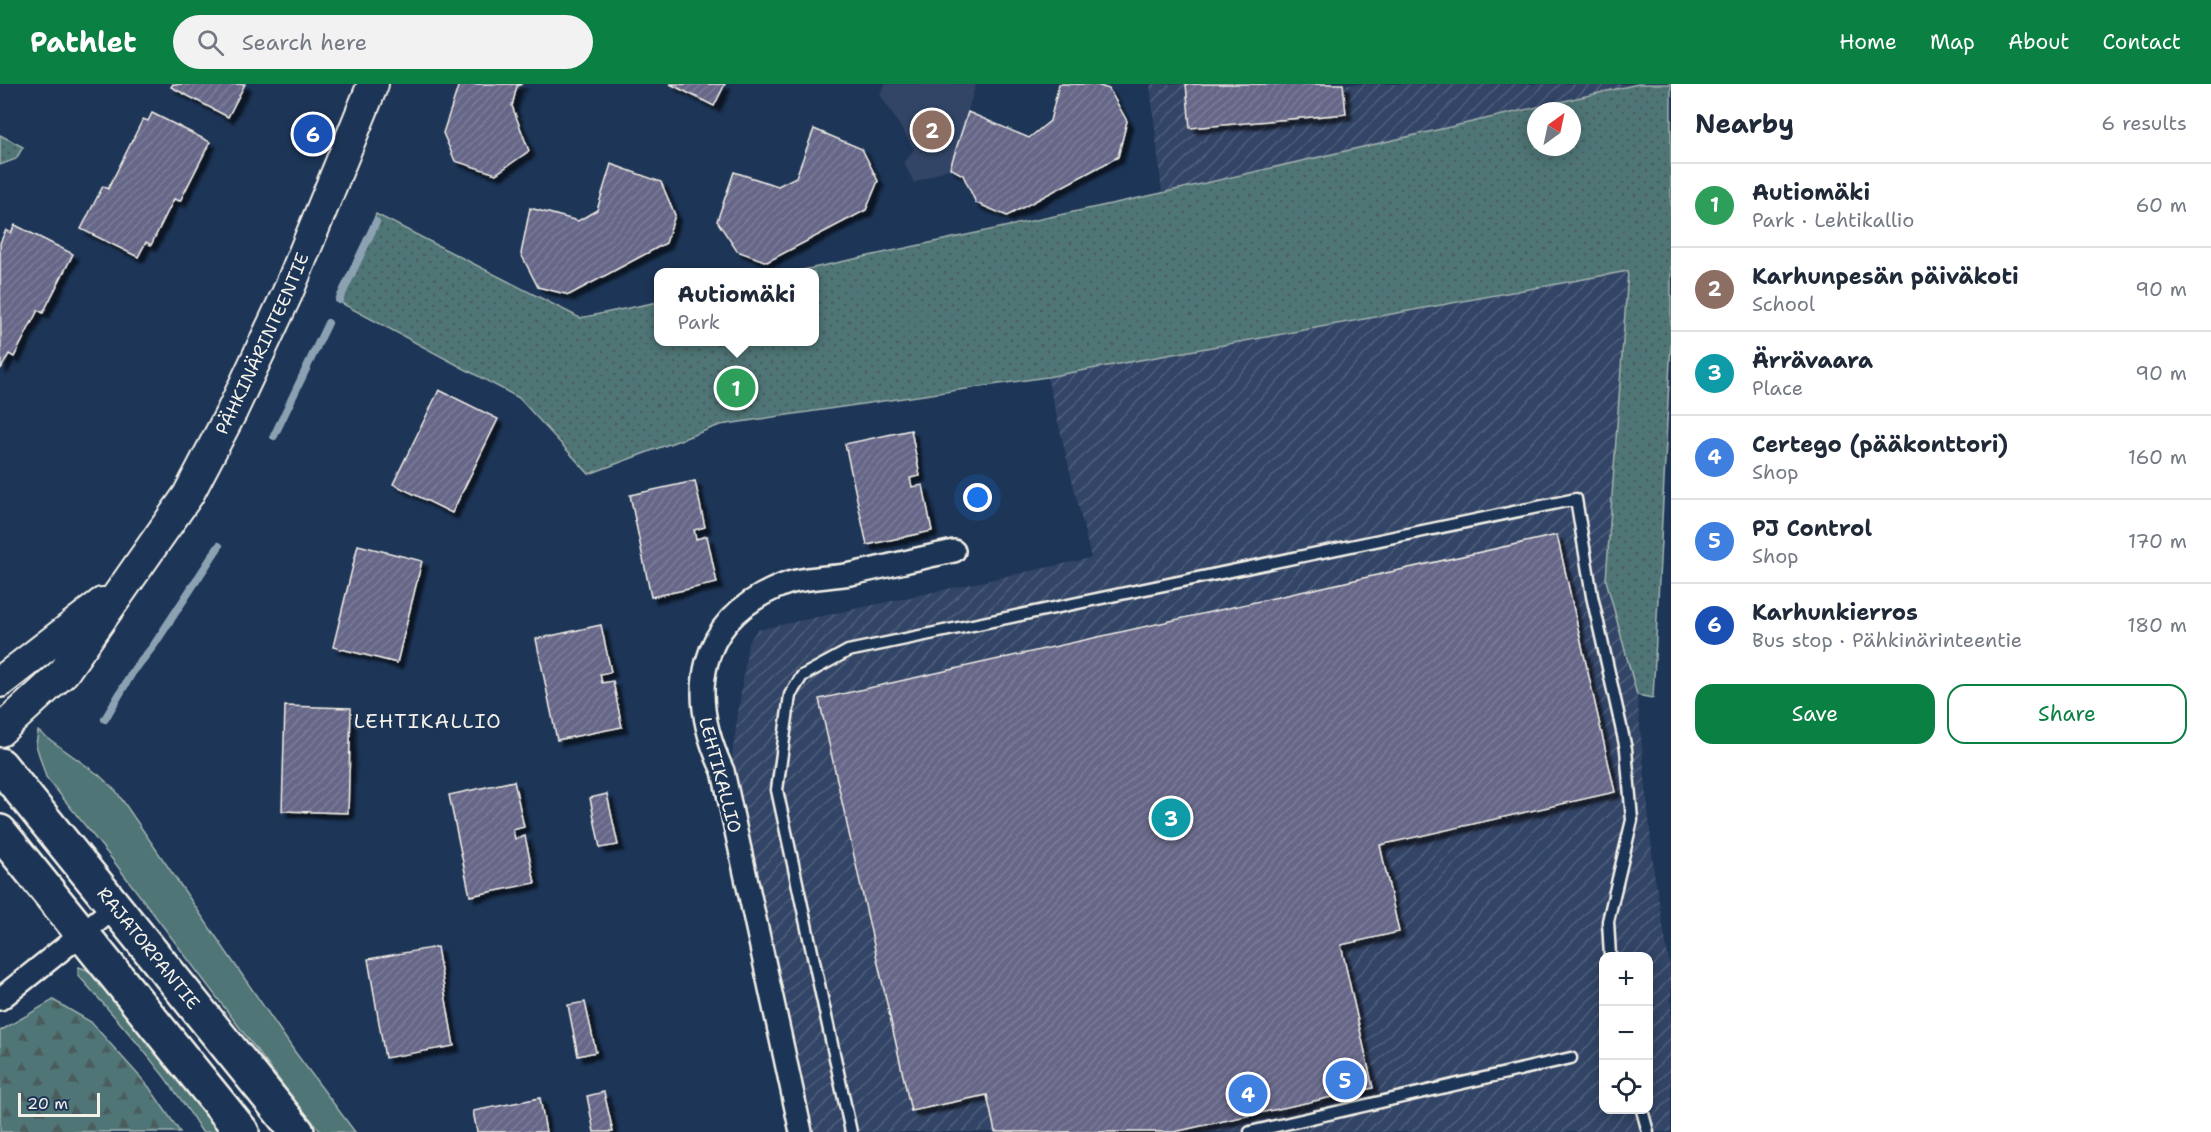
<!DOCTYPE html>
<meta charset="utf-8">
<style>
:root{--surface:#fff;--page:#f2f2f3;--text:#1f2937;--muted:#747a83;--line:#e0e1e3;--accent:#0b8043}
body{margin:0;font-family:"Shantell Sans",sans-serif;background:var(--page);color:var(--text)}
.controls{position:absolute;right:18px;bottom:18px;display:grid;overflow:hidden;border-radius:12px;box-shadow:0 3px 15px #0003}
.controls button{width:54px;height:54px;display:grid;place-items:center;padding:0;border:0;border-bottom:2px solid var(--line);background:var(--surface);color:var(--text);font:30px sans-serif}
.compass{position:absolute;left:1527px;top:18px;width:54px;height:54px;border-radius:50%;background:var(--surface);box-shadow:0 3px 15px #0003;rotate:33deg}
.scale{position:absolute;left:18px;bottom:15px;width:82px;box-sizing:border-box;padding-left:6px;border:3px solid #f4f1e8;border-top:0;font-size:16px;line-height:21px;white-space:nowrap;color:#f4f1e8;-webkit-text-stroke:4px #1d3557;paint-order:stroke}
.you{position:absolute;left:978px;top:414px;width:21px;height:21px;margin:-15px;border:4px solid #fff;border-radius:50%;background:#1a73e8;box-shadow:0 0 0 9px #1a73e833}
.badge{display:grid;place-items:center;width:39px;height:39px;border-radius:50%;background:var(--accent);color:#fff;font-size:20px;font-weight:700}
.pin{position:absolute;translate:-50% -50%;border:3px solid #fff;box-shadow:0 2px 6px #0006}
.popup{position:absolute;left:654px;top:184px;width:165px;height:78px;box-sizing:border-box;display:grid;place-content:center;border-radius:12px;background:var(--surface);filter:drop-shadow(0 2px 4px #0005);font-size:20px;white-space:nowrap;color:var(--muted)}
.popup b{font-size:22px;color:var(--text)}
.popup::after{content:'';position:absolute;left:50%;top:100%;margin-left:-12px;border:12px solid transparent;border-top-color:var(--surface)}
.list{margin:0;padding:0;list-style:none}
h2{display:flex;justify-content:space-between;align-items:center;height:78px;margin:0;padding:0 24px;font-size:26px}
h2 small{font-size:20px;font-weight:400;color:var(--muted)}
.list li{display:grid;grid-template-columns:39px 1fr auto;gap:18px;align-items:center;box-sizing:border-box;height:84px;padding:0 24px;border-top:2px solid var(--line)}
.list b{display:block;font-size:22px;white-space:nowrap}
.list p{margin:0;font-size:20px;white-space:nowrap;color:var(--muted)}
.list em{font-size:20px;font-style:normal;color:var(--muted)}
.actions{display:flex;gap:12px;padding:18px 24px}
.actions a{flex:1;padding:14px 0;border:2px solid var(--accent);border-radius:18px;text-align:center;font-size:21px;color:var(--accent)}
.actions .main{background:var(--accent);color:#fff}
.icon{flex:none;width:33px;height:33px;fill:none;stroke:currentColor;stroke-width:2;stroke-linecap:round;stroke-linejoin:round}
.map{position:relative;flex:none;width:1671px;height:1048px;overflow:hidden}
header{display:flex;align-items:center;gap:36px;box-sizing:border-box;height:84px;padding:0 30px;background:var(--accent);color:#fff}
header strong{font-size:28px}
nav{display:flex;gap:33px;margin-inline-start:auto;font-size:21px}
.search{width:420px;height:54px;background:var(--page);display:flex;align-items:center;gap:15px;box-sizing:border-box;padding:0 21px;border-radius:33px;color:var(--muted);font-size:22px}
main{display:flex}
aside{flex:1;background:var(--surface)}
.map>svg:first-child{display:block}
.built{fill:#346}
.industrial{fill:url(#industrial-furrows);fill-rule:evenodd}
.green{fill:#4f7476;stroke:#a2b2af;stroke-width:1.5}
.forest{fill:url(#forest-firs);stroke:#a2b2af;stroke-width:1.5}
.park{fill:url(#park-dots);stroke:#a2b2af;stroke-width:1.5;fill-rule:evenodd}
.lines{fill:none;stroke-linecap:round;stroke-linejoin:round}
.stream{stroke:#8ca2b2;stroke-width:8}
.building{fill:url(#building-hatch);stroke:#f4f1e8;stroke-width:1.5;filter:url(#shadow)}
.lane-casing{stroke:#f4f1e8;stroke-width:15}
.street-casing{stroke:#f4f1e8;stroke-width:26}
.secondary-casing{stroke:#f4f1e8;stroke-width:34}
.primary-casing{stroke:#f4f1e8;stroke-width:38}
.lane{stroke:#1d3557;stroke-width:10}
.street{stroke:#1d3557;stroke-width:21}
.secondary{stroke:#1d3557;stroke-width:30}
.primary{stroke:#1d3557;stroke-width:33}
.labels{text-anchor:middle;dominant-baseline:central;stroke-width:6;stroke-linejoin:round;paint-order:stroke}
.street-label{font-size:18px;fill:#f4f1e8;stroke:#1d3557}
.neighbourhood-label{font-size:20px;letter-spacing:1.5px;fill:#f4f1e8;stroke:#1d3557}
</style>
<header>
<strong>Pathlet</strong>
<div class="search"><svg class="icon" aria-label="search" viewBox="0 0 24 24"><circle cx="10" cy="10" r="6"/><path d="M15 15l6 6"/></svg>Search here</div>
<nav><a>Home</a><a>Map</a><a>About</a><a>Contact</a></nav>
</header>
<main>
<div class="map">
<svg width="1671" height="1048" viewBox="0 0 1671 1048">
<defs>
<pattern id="industrial-furrows" width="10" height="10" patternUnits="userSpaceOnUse" patternTransform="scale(1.5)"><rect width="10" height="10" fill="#346"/><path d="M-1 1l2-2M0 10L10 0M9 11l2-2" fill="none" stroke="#515f7c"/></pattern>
<pattern id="forest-firs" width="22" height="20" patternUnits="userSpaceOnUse" patternTransform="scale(1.5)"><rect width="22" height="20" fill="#4f7476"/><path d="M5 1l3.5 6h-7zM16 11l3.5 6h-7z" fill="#4c5c5c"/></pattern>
<pattern id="park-dots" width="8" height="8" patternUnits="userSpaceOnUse" patternTransform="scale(1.5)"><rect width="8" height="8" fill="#4f7476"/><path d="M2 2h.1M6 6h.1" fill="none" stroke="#4c5c5c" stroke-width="1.8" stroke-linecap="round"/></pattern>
<pattern id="building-hatch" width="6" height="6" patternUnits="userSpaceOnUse" patternTransform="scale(1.5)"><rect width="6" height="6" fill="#668"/><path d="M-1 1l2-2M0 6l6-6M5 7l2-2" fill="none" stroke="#7c7c99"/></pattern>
<filter id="shadow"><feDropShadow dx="5.5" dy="5.5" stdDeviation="1.5" flood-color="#0009"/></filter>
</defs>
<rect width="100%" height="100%" fill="#1d3557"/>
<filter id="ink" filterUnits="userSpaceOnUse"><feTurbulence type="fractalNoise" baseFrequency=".0167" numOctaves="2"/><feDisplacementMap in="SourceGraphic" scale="12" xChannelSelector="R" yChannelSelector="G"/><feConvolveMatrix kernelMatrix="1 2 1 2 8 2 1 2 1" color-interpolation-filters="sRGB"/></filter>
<g filter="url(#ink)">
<!-- built -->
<path class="built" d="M885,0h91l-26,84 -36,15 -10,-20 10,-14 -34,-55z"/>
<!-- industrial -->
<g class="industrial">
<path d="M1150,0h488l-476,109z"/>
<path d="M1629,186l-23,310 31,115 17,177 17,101v159h-856l-83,-376 16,-113 9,-13 334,-72 -44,-181zM1604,872h44v154h-44z"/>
</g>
<!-- green -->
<g class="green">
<path d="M38,647l61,44 17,16 179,261 60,80h-34l-25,-30 -184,-243 -66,-82 -10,-32z"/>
<path d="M79,883l17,6 135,159h-29c-35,-58 -80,-107 -124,-157z"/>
</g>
<!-- forest -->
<path class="forest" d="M53,916l38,22 58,65 31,45h-180v-101z"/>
<!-- park -->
<g class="park">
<path d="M1638,0h33v258l-18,356 -16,-3 -31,-115 22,-309 -581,106 -327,48 -131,49 -70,-76 -178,-95 35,-89 204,104 78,-16v40h156v-70h-20l368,-79zM1536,27h36v36h-36z"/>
<path d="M0,51l23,12 -7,12 -16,6z"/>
</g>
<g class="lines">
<!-- stream -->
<g class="stream">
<path d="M339,216l37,-78"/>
<path d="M274,352l54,-113"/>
<path d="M105,635l27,-46 22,-28 65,-99"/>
</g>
</g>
<!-- building -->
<g class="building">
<path d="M173,0h72l-17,33 -57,-30z"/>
<path d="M459,0h63l-5,2 -5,20 17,45 -33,23 -41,-13 -12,-28z"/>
<path d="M670,0h55l-11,22z"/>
<path d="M1059,0h35l15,5 18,32 -9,36 -111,59 -31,-13 -13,-28 -13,-7 18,-56 61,26 21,-17z"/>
<path d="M1186,0h157l3,30 -156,14z"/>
<path d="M152,29l58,29 -30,59 -6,-2 -23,46 -5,-3 -8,15 -57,-28 22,-43 5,3 35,-70 5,2z"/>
<path d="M814,45l48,20 16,32 -12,29 -99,52 -30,-11 -20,-30 17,-49 44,14 18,-9z"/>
<path d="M611,80l50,18 14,33 -9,28 -97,52 -31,-8 -17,-33 9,-46 48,13 19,-11z"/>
<path d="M15,141l58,29 -30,59 -5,-3 -24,47 -5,-3 -8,15 -1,-126 6,-13 5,3z"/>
<path d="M439,306l59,29 -46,94 -59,-29z"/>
<path d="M911,346l9,46 -10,2 2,9 11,-2 9,46 -65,14 -22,-101z"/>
<path d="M695,397l10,46 -11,3 2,9 11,-3 10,47 -66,14 -21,-102z"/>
<path d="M1557,451l58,257 -235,53 19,87 -58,13 32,143 -199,44h-179l-8,-37 -76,16 -92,-412z"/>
<path d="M358,461l64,16 -25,102 -64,-16z"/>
<path d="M601,541l10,47 -11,2 2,9 11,-2 9,46 -65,13 -21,-101z"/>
<path d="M285,622l66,2 -3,105 -66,-2z"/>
<path d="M514,697l10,46 -11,3 2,9 10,-3 10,47 -65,13 -21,-101z"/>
<path d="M607,710l11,51 -18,3 -10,-50z"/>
<path d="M437,863l17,99 -69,12 -17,-99z"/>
<path d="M585,918l11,50 -18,4 -10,-51z"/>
<path d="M604,1008l9,40h-19l-7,-36z"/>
<path d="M540,1014l6,34h-69l-4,-21z"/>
</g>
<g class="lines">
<!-- lane casing -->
<g class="lane-casing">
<g id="lane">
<path d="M1642,1026l6,22"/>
<path d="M851,1048l-74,-342 13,-95 12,-19 46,-25 728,-152 16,97 34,153 6,71 -24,101 2,35"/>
<path d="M1250,1048l321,-74"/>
</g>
</g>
<!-- street casing -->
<g class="street-casing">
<g id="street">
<path d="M0,915l115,-92"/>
<path d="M801,1048l-78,-361c-36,-76 -27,-152 60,-186 20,-8 46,-7 68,-11 34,-7 68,-16 103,-23"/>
</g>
</g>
<!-- secondary casing -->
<g class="secondary-casing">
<g id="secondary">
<path d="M0,598l102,-79"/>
<path id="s1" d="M0,647l64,-59 124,-177 44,-84 55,-117 86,-210"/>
</g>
</g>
<!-- primary casing -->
<g class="primary-casing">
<g id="primary">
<path id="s2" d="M0,681l297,367"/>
<path d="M0,748l242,300"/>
</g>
</g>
<!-- lane -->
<use href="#lane" class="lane"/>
<!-- street -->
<use href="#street" class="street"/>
<!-- secondary -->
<use href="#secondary" class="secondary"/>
<!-- primary -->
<use href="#primary" class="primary"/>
</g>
</g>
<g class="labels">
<!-- street labels -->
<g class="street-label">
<text stroke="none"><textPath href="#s1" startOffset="472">PÄHKINÄRINTEENTIE</textPath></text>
<text transform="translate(720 691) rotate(75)">LEHTIKALLIO</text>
<text stroke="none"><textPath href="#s2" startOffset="236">RAJATORPANTIE</textPath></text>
</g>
<!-- neighbourhood labels -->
<g class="neighbourhood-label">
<text x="428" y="637">LEHTIKALLIO</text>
</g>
</g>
</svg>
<div class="controls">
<button>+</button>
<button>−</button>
<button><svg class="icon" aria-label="locate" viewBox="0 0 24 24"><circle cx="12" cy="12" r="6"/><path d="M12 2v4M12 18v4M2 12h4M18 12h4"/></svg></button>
</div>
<svg class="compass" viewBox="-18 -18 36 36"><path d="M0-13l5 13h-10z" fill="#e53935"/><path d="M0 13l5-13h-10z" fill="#747a83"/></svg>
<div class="scale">20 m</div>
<div class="you"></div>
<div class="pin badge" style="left:736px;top:304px;background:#2e9e5b">1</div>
<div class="popup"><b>Autiomäki</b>Park</div>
<div class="pin badge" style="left:932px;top:46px;background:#8d6e63">2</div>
<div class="pin badge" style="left:1171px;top:734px;background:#0f9aa8">3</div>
<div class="pin badge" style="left:1248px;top:1010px;background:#3f7fe0">4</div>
<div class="pin badge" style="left:1345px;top:996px;background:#3f7fe0">5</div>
<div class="pin badge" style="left:313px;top:50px;background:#1a4fb4">6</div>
</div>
<aside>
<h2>Nearby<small>6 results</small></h2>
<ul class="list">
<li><span class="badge" style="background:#2e9e5b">1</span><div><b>Autiomäki</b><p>Park · Lehtikallio</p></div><em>60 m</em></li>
<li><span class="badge" style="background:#8d6e63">2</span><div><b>Karhunpesän päiväkoti</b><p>School</p></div><em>90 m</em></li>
<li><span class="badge" style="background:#0f9aa8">3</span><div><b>Ärrävaara</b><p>Place</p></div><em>90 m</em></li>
<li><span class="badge" style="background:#3f7fe0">4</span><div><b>Certego (pääkonttori)</b><p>Shop</p></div><em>160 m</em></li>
<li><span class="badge" style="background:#3f7fe0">5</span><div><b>PJ Control</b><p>Shop</p></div><em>170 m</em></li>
<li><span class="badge" style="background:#1a4fb4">6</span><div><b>Karhunkierros</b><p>Bus stop · Pähkinärinteentie</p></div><em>180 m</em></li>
</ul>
<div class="actions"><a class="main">Save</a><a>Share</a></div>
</aside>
</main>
